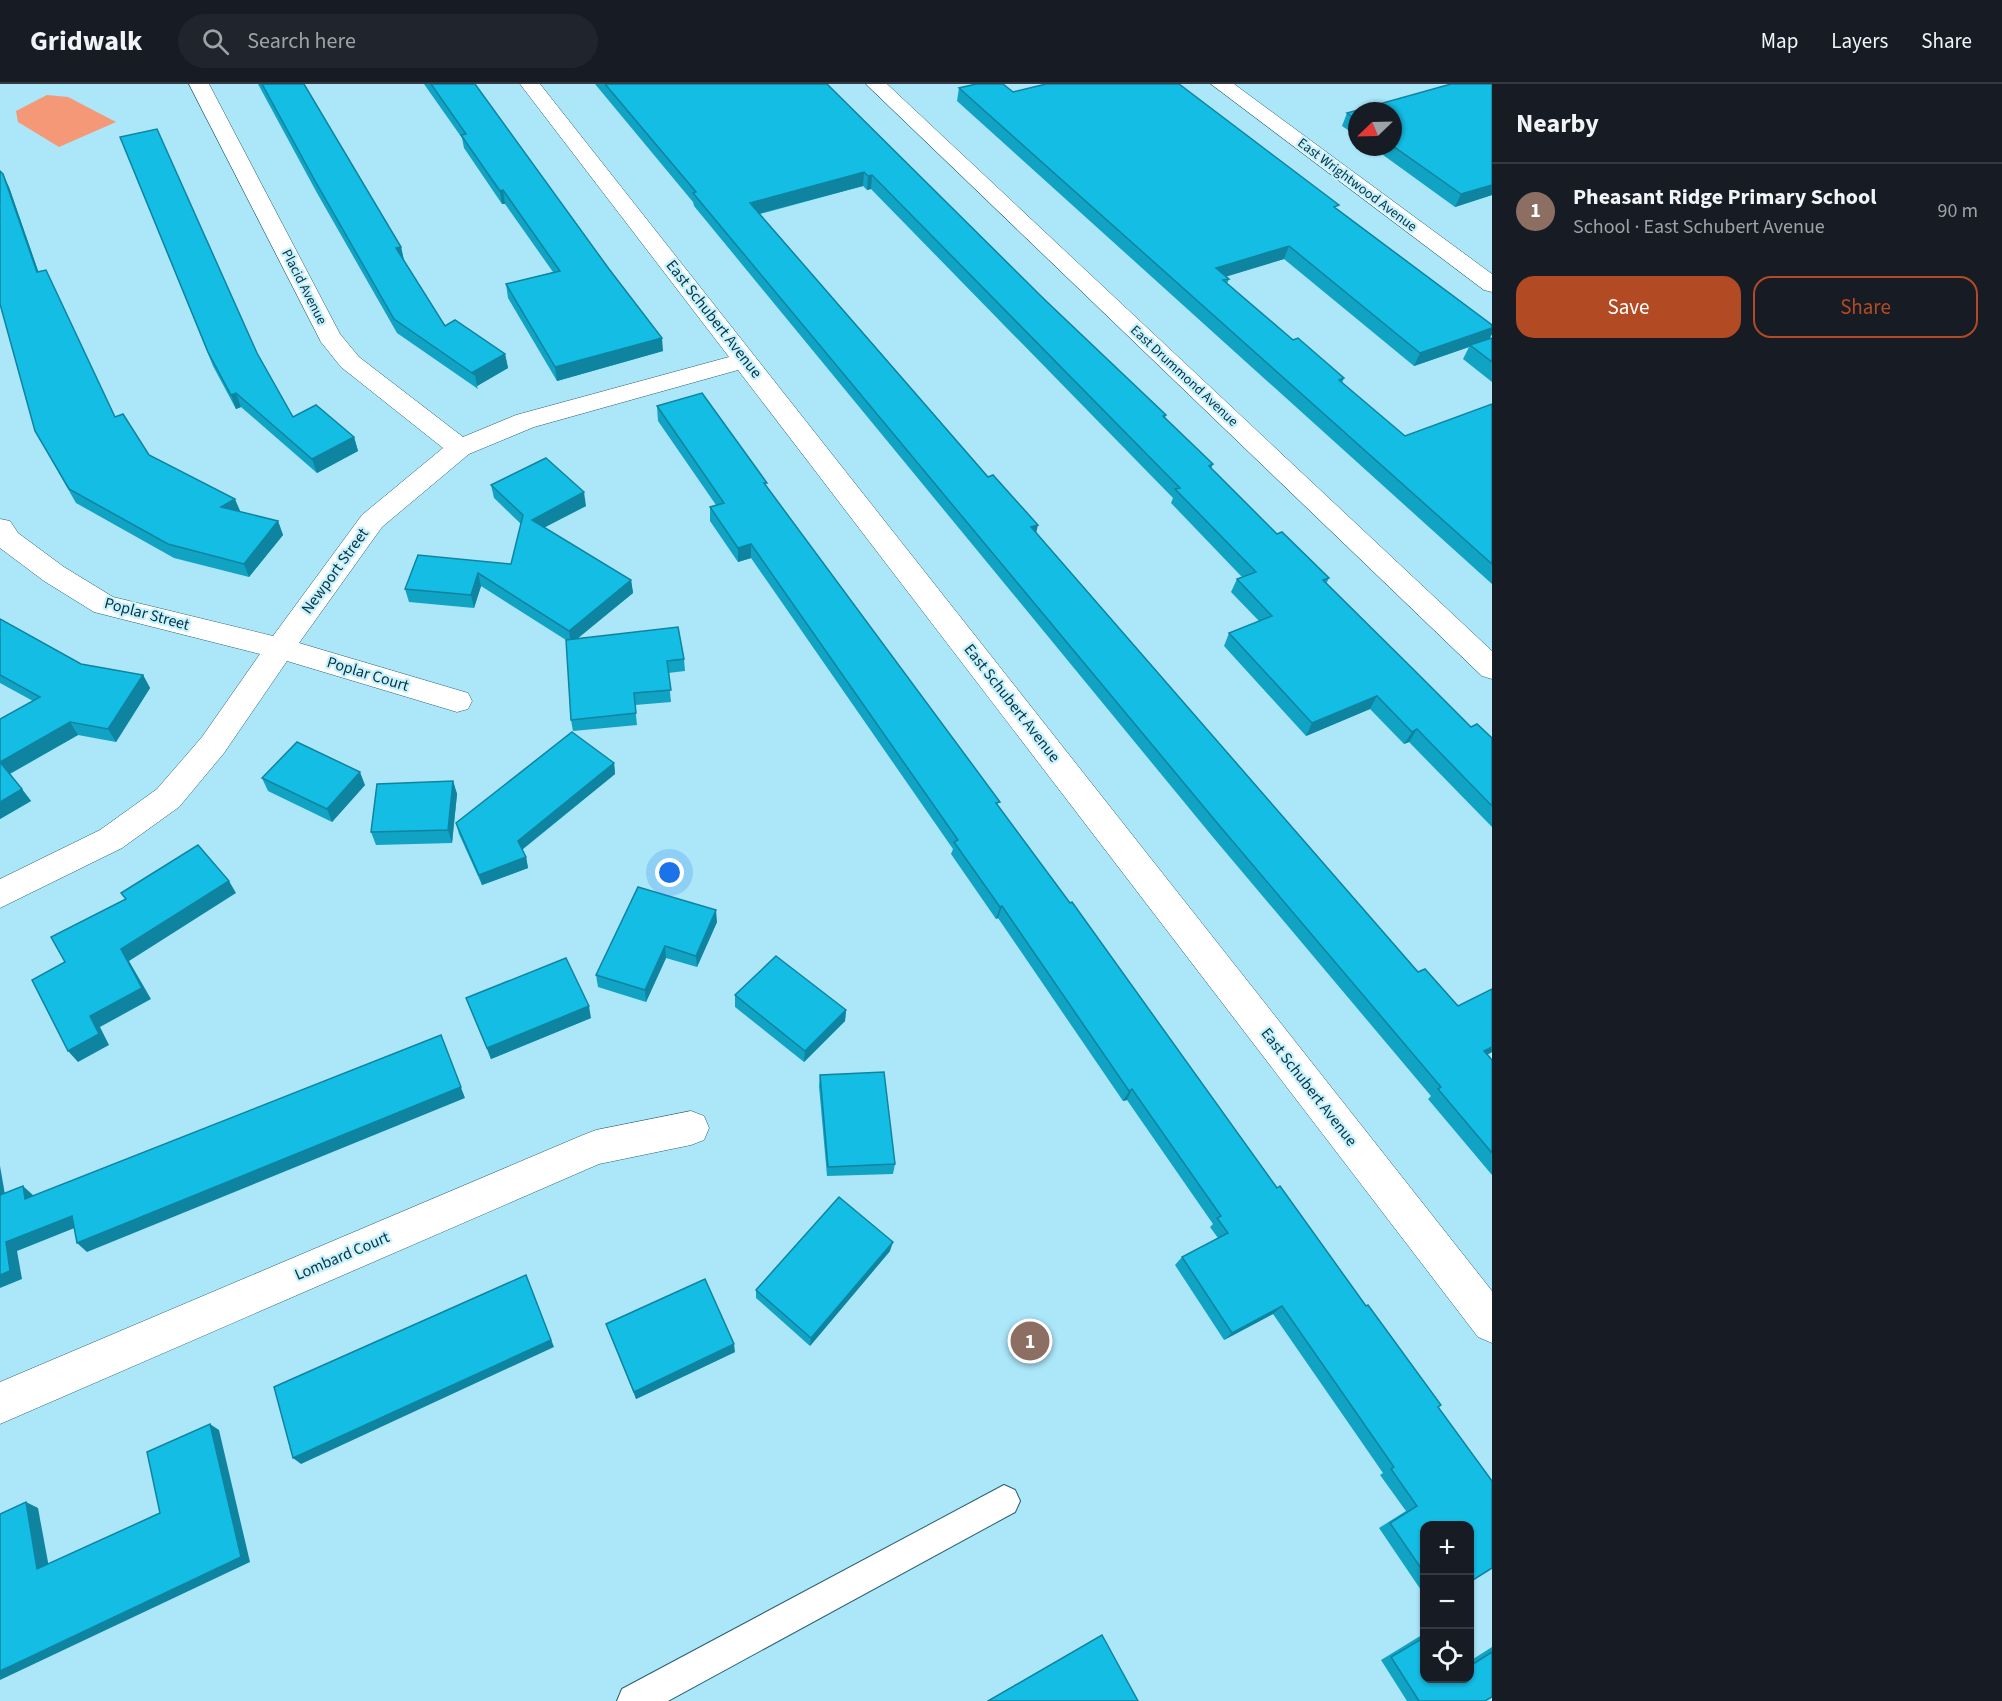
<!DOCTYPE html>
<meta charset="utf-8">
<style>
:root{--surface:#171b24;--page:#20242c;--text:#f1f3f6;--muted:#9ea1a6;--line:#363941;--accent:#b24b24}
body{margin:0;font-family:"Source Sans 3",sans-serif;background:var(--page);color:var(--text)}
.controls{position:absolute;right:18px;bottom:18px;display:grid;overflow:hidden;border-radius:12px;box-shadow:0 2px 4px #0004}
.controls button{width:54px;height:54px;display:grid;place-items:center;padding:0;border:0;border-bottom:2px solid var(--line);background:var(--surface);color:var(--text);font:30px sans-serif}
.compass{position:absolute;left:1348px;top:18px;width:54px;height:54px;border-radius:50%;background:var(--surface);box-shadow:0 2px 4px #0004;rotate:247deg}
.you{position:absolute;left:670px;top:789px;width:21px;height:21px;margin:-15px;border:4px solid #fff;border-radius:50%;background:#1a73e8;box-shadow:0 0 0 9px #1a73e833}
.badge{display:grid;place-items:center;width:39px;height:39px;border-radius:50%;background:var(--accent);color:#fff;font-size:20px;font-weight:700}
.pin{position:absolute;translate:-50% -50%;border:3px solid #fff;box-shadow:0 2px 6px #0006}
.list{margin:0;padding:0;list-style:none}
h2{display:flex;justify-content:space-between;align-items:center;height:78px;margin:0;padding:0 24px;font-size:26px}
h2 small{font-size:20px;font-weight:400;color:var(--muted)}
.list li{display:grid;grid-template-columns:39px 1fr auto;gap:18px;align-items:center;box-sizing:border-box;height:96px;padding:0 24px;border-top:2px solid var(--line)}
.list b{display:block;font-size:22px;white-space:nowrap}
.list p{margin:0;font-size:20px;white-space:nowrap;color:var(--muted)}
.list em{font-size:20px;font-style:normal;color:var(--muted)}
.actions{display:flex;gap:12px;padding:18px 24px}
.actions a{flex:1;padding:14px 0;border:2px solid var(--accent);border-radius:18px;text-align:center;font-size:21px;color:var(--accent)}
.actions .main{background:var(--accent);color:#fff}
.icon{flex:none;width:33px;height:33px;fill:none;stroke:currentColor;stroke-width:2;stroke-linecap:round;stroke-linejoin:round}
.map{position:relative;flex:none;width:1492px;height:1617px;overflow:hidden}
header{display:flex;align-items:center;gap:36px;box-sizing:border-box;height:84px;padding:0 30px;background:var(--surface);border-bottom:2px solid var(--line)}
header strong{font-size:28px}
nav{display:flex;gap:33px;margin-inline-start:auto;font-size:21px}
.search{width:420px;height:54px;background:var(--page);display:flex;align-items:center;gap:15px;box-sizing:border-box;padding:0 21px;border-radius:33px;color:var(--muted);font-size:22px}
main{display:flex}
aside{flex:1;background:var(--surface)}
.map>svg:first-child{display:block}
.green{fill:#f49878}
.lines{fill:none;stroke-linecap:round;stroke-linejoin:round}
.lane-casing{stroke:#276071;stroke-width:2}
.street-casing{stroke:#276071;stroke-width:1}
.lane{fill:#fff;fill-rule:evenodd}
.street{fill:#fff;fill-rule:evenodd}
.wall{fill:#11a3c4}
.shaded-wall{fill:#0e84a0}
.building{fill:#14bde4;stroke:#0e84a0;stroke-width:1.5}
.labels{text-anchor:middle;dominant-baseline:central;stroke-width:4.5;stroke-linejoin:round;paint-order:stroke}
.far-street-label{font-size:14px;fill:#033642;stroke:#c9f0fd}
.street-label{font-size:16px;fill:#033642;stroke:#c9f0fd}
</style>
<header>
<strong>Gridwalk</strong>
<div class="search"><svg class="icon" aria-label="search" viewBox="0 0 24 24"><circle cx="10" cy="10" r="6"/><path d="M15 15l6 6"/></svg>Search here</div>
<nav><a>Map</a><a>Layers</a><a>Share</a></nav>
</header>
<main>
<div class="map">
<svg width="1492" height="1617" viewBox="0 0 1492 1617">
<rect width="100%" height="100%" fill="#abe6f9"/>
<!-- green -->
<path class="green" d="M47,11l21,2 48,25 -57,25 -41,-25 -2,-11z"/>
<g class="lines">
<!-- lane casing -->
<g class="lane-casing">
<path id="lane" d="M1004,1401l11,5 5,11 -5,11 -347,189h-51l5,-12z"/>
</g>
<!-- street casing -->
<g class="street-casing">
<g id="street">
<path d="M189,0h20l131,250 19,23 104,80 53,-22 213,-58 -209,-273h20l952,1207v52l-14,-6 -740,-967 -204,57 -65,27 -87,73 -83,116 169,50 4,8 -4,8 -11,3 -170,-51 -63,92 -45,54 -57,41 -122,60v-29l100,-49 57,-41 45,-52 58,-83 -166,-42 -50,-31 -44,-33v-29l10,2 8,12 46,34 49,30 160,39 89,-121 81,-67 -102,-81 -20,-25z"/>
<path d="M866,0h21l605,567v28l-10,-3z"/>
<path d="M1211,0h23l258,190v18l-8,-2z"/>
<path d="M691,1027l13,5 5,12 -5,12 -13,5 -92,19 -599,260v-42l583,-247 13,-5z"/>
</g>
</g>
<!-- lane -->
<use href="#lane" class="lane"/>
<!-- street -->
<use href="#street" class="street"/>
</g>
<!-- wall -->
<g class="wall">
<path d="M258,0h46l97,163 3,13 41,66 60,28 3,14 -31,18 1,3 -81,-56 -80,-140z"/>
<path d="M424,0h51l188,267 -106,30 -49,-83 -2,-14 47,-12 -48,-68h-3l-38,-56 -2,-10z"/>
<path d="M595,0h232l218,216 121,115 -1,3 48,46 -2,5 66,65 52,44 -3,6 145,143 21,11v89l-83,-85 -5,2 -34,-35 -64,27 -82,-90 5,-13 30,-12 -28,-29 6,-13 5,-2 -71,-74 2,-5 -302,-309 -4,1 -4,-4 -103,28 658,758 40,34 34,-17v63l-5,3 5,5v115l-64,-76 3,-3 -219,-260 -518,-630 -1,-4z"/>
<path d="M1451,0h41v111l-37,12 -83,-60h21v-36h-36v25l-15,-10 5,-13z"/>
<path d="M959,4l54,4 325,117 154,116v9l-2,4h2v44l-29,-23 6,-12 -55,19 -130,-107 -58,17 3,3 -2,5 66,56 51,38 -2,5 63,53 87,-32v180l-535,-483z"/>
<path d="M120,53l137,216 36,64 61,20 4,14 -41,22 -76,-66 -5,2 -23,-43z"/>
<path d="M9,103l29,84 77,146 34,38 91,57 38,9 5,14 -34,42 -75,-19 -98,-55 -41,-72z"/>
<path d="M657,322l110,81 232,320 439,600 -13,119v70l-46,-68 27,-17 -26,-36 3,-2 -110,-159 -49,26 -49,-75 7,-8 36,-19 -8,-11 3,-3 -86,-124 -4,1 -125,-183 -2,1 -45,-65 2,-5 -202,-291 -13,4 -28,-41v-14l6,-2 -58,-84z"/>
<path d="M491,401l95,21 -42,21 87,53 2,13 -56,45 107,21 1,12 -17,2 3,29 -36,3 2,20 -64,6 -2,-11 -5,-80 -85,-54 -7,22 -65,-6 -4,-13 106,-25 10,-40 -27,-26z"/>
<path d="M0,535l81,45 62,11 7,13 -34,54 -38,-7 -68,39 21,27 -31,18v-100l33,-18 -33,-18z"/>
<path d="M614,679l1,11 -93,76 4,7 2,11 -46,17 -23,-51 -3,-11z"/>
<path d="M262,694l103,7 -33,37 -64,-31z"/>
<path d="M453,697l4,13 -5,49 -76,2 -5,-13z"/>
<path d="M717,838l-20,45 -31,-9 -20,44 -48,-15 -2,-12z"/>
<path d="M735,911l111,15 -1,11 -41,41 -69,-55z"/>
<path d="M466,914l125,20 -100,41z"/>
<path d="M820,991l75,89 -2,10 -66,2 -8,-90z"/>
<path d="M890,1167l-80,95 -54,-48v-8z"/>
<path d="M606,1240l129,28 -99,47 -27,-67z"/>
<path d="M1425,1549v45h45v-17l22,-14v50l-7,4h-78l-26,-41z"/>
<path d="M1102,1551l36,66h-151l106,-61z"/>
</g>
<!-- shaded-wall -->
<g class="shaded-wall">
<path d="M864,88l-1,14 -113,30v-13z"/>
<path d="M3,90l6,13 34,98 -6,-13z"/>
<path d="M872,91l-1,14 -4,1 1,-14z"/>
<path d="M1492,101v10l-37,12 6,-13z"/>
<path d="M503,106l2,14h-3l-2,-13z"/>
<path d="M1289,162l-5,13 -72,22 4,-13z"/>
<path d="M401,163l3,14 -8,-13z"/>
<path d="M1492,244v6l-4,7 -18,4 -1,2 -55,19 6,-13z"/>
<path d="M662,254l1,13 -106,30 -2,-14z"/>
<path d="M505,270l3,14 -31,18 -2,-11 -2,-3z"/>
<path d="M236,309l5,14 -5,2 -5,-14z"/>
<path d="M354,353l4,14 -41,22 -5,-14z"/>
<path d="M584,408l2,14 -52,27 -2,-13z"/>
<path d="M235,415l6,14 -20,-6z"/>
<path d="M278,437l5,14 -34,42 -5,-13z"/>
<path d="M1038,441l-3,13 -4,-11z"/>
<path d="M751,460v14l-13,4v-14z"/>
<path d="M478,489l3,13 -7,22 -3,-13z"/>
<path d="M631,496l2,13 -62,51 -2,-13z"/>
<path d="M143,591l7,13 -34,54 -8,-13z"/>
<path d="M1377,612l-7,13 -64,27 6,-13z"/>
<path d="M70,638l8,13 -69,39 -9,-12z"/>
<path d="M1417,645l-8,13 -5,2 8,-12z"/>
<path d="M614,679l1,11 -95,77 -2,-10z"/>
<path d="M360,688l5,13 -33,37 -5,-13z"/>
<path d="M453,697l4,13 -5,49 -4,-13z"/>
<path d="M22,705l9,12 -31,18v-17z"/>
<path d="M526,773l2,11 -46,17 -3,-10z"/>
<path d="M229,797l7,12 -107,68 22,38 -51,28 9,18 -31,17 -10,-11 53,-102z"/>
<path d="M1002,822l-4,12 -2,1 4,-12z"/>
<path d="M716,826l1,12 -20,45 -1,-11z"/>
<path d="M665,862l1,12 -20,44 -1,-12z"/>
<path d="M589,922l2,12 -100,41 -4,-11z"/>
<path d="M846,926l-1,11 -41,41 1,-11z"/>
<path d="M441,951l24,63 -378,154 -10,-9z"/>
<path d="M1492,963v5l-18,9 10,-10z"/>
<path d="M1132,1005l-5,11 -4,1 6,-10z"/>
<path d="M0,1082l7,40 -7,-5z"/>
<path d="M23,1102l11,10 -9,3z"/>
<path d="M72,1132l10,9 -65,26 5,28 -22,9v-13l6,-33z"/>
<path d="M893,1158l-3,9 -80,95 1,-8z"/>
<path d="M526,1191l28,72 -253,117 -8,-6z"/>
<path d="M1282,1222l-9,8 -49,26 8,-7z"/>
<path d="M734,1260l1,8 -99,47 -2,-7z"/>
<path d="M210,1340l9,6 31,132 -250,118v-9l241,-114z"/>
<path d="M26,1418l12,6 12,65 -13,-4z"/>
</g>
<!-- building -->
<g class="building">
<path d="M262,0h42l97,163 -5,1 49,78 10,-6 50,34 -32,18 2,3 -81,-56 -80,-140z"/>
<path d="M431,0h44l134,185 53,69 -107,29 -49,-83 54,-13 -57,-81 -3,1 -39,-56 5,-1z"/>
<path d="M605,0h222l218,216 121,115 -3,1 50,48 -4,2 68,68 5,-2 47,46 -6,2 91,90 57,57 6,-3 15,14v68l-75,-77 -5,3 -35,-36 -65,27 -83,-90 43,-17 -35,-37 19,-7 -81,-83 5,-1 -308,-313 -4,1 -4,-4 -114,31 238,274 5,-2 45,50 -7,2 387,445 7,-3 33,37 34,-17v58l-8,4 8,9v93l-54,-64 3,-2 -223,-263 -525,-631 3,-1z"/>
<path d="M976,0h27l10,8 33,-8h133l160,121 -5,2 158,118v3l-72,25 -131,-107 -73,22 13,11 -6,1 70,60 5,-2 46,40 -5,2 66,56 87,-32v160l-533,-476z"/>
<path d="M1451,0h41v101l-31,9 -68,-48v-35h-36v9l-10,-7z"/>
<path d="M157,45l100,224 36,64 23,-12 38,32 -42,22 -76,-66 -5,2 -23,-43 -88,-215z"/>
<path d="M0,87l3,3 34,98 9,-2 69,147 8,-3 26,41 86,44 -14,8 57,14 -34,43 -76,-20 -99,-55 -34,-58 -35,-127z"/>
<path d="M1492,254v24l-22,-17z"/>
<path d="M702,309l65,90h-3l236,319 -4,1 74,100 2,-1 205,286 3,-2 86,120 2,-1 73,100 -3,2 54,74v87l-22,14v-56h-45v48l-35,-51 27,-17 -26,-37 3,-2 -112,-161 -50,27 -50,-76 46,-24 -11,-15 4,-2 -89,-127 -3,2 -127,-185 -2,1 -46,-65 4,-2 -207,-296 -13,4 -28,-41 14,-4 -67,-97z"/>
<path d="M546,374l38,34 -52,28 99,60 -62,51 -91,-58 -7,22 -66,-6 13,-34 93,9 12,-49 -32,-30z"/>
<path d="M0,535l81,45 62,11 -35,54 -38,-7 -70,40 22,27 -22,13v-83l40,-22 -40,-22z"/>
<path d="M678,543l6,32 -17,2 4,29 -37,3 2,20 -65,7 -5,-80z"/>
<path d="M572,648l42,31 -96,78 8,16 -47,18 -23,-52z"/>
<path d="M297,658l63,30 -33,37 -65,-31z"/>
<path d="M453,697l-5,49 -77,2 6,-48z"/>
<path d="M198,761l31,36 -108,68 21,39 -52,28 9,18 -31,17 -36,-71 33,-18 -14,-25 75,-38 -5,-6z"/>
<path d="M638,803l78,23 -20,46 -31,-10 -20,44 -49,-15z"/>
<path d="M776,872l70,54 -41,41 -70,-56z"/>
<path d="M566,874l23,48 -102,42 -21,-50z"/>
<path d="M441,951l20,52 -384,156 -5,-27 -66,26 4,29 -10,4v-80l23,-9 2,13z"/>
<path d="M884,988l11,92 -67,3 -8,-92z"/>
<path d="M839,1113l54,45 -82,96 -55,-48z"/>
<path d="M526,1191l25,65 -258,118 -19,-71z"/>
<path d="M705,1195l29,65 -100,48 -28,-68z"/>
<path d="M210,1340l31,133 -241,114v-157l26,-12 11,67 123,-56 -13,-61z"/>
<path d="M1102,1551l36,66h-150z"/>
<path d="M1425,1553v41h45v-12l22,-14v45l-7,4h-66l-28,-44z"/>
</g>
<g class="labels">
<!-- far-street labels -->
<g class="far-street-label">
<text transform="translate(1357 101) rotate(37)">East Wrightwood Avenue</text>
<text transform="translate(304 203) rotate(63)">Placid Avenue</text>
<text transform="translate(1184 292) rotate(43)">East Drummond Avenue</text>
</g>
<!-- street labels -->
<g class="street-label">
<text transform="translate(714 235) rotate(52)">East Schubert Avenue</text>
<text transform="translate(335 487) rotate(-54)">Newport Street</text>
<text transform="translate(147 530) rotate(15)">Poplar Street</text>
<text transform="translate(368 590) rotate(17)">Poplar Court</text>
<text transform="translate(1012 619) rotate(52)">East Schubert Avenue</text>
<text transform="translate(1309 1003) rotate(52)">East Schubert Avenue</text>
<text transform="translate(342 1172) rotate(-23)">Lombard Court</text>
</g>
</g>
</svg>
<div class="controls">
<button>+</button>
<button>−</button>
<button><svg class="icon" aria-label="locate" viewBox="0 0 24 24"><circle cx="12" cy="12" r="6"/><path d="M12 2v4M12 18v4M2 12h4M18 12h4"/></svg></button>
</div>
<svg class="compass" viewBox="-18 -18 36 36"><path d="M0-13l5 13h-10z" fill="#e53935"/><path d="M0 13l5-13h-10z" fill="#9ea1a6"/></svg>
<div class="you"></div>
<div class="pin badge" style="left:1030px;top:1257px;background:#8d6e63">1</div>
</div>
<aside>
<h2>Nearby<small></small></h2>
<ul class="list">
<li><span class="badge" style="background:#8d6e63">1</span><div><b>Pheasant Ridge Primary School</b><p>School · East Schubert Avenue</p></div><em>90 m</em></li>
</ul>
<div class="actions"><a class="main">Save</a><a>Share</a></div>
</aside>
</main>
